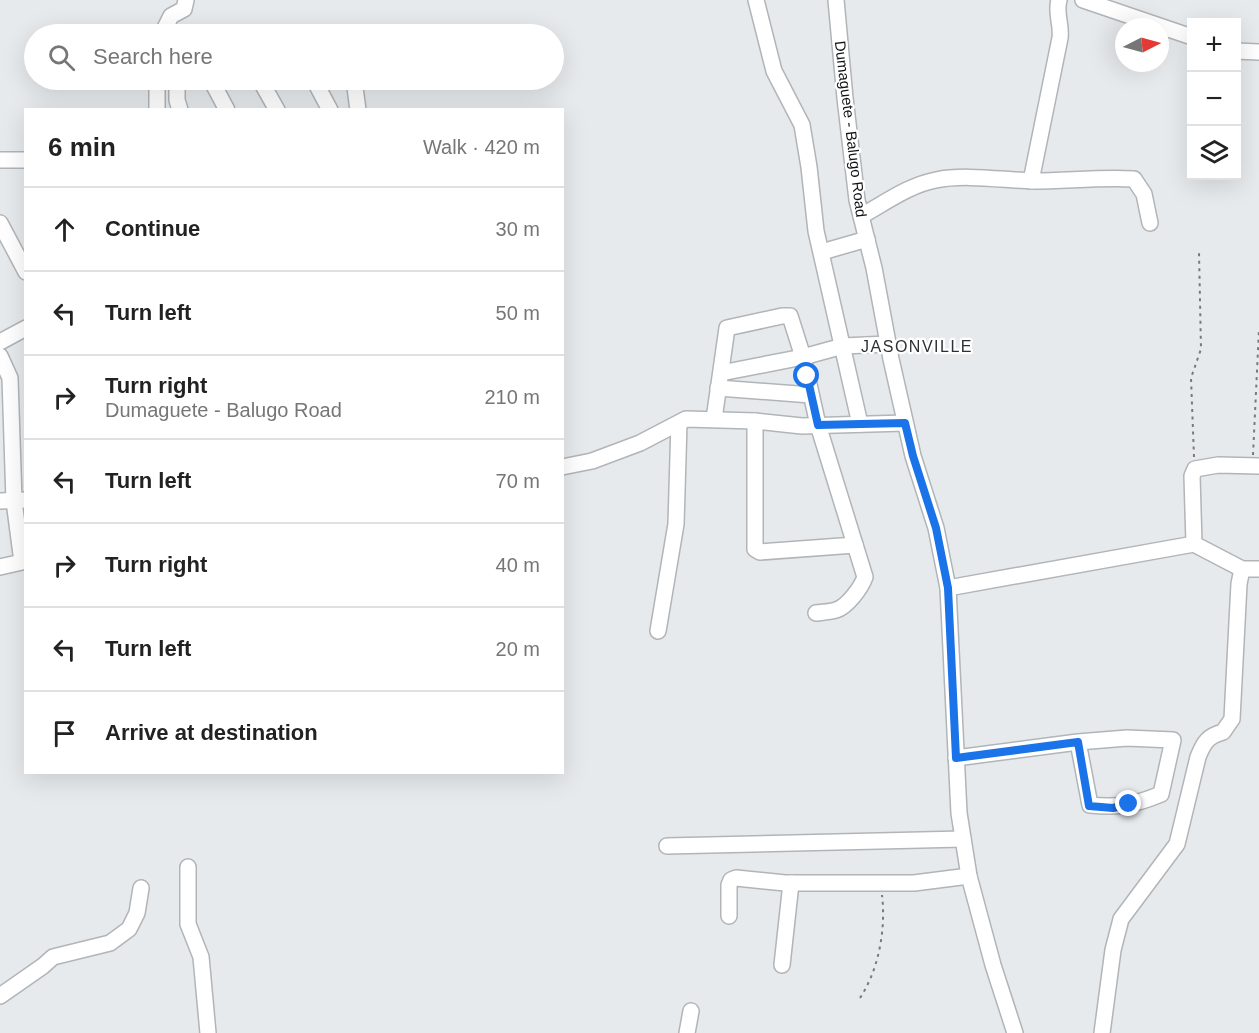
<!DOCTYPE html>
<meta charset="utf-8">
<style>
:root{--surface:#fff;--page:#f2f2f2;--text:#222;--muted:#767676;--line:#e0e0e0}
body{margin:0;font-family:Arial,sans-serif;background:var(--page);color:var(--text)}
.controls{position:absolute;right:18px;top:18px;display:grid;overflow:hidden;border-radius:0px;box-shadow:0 6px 24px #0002}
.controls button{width:54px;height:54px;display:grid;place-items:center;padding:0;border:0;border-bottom:2px solid var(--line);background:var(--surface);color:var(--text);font:30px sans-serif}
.compass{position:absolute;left:1115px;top:18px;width:54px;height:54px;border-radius:50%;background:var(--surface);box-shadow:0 6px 24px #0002;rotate:84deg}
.stop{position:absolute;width:18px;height:18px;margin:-14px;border:4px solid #1a73e8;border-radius:50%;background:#fff}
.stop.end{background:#1a73e8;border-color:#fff;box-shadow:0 2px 6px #0008}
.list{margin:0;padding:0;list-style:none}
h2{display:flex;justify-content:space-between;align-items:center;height:78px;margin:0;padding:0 24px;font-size:26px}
h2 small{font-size:20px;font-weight:400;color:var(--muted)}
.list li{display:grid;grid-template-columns:39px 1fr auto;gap:18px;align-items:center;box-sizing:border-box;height:84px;padding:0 24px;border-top:2px solid var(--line)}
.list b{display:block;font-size:22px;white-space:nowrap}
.list p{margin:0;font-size:20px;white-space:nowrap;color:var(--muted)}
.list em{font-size:20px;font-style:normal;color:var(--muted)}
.icon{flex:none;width:33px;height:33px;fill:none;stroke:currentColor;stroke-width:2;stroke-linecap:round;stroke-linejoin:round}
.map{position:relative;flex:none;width:1259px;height:1033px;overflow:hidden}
.search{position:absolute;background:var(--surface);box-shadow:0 6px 24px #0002;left:24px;top:24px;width:540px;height:66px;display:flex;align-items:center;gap:15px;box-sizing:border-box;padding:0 21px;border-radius:33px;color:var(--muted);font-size:22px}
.panel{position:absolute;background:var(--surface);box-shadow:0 6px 24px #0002;left:24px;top:108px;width:540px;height:666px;border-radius:0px}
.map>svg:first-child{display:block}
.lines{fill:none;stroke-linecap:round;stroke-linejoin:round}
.minor-casing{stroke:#b1b5b8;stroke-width:18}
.path{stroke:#777a7c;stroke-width:2;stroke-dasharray:3 4.5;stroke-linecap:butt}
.minor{stroke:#fff;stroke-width:15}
.route{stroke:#1a73e8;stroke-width:8}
.labels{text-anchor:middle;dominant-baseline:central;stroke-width:4.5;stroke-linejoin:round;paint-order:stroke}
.street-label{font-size:15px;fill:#121314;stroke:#fff}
.neighbourhood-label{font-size:16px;letter-spacing:1.5px;fill:#2d3033;stroke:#fff}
</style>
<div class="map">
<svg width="1259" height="1033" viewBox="0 0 1259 1033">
<rect width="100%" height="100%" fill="#e6eaed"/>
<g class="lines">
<!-- minor casing -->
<g class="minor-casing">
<g id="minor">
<path d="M756,0l18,71 28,54 7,42 7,64 44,193"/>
<path d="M836,0l9,98 12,102 17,68 17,91 22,97 23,72 12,60 11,225 10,63 24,89 22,68"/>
<path d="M1083,0l109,37"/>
<path d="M162,34l9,-18 13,-7 2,-9"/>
<path d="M1236,51l23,1"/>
<path d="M177,80v20l3,10"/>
<path d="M211,80l16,30"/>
<path d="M260,80l17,30"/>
<path d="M314,80l16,30"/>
<path d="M354,80l4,30"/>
<path d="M157,110v-30"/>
<path d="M0,160h26"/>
<path d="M1031,181l29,-143c2,-13 -5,-25 -1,-38"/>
<path d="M861,216c24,-13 48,-31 75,-36 29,-6 66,0 97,1 34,0 67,-4 101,-2l10,15 6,29"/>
<path d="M0,223l26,49"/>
<path d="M822,252l45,-13"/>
<path d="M0,342l26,-14"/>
<path d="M0,356l10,22 4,123 8,61 -22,5"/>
<path d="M721,373l82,-16 40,-11 45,-2"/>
<path d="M718,388l93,7"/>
<path d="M714,419l13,-91 55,-12h8l13,41 15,68 47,152c-4,11 -18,30 -29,33 -6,2 -14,2 -20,3"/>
<path d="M755,421v128l5,3 95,-7"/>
<path d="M562,467l30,-6 48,-18 46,-24 69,2 47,5 103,-3"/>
<path d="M0,501l26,-1"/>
<path d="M1194,544l-2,-68 3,-7 23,-4 41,1"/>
<path d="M948,588l246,-44 48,25h17"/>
<path d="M658,631l18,-107 3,-101"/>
<path d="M956,758l122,-16 49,-4 46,2 -12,54c-26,11 -44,14 -71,11l-12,-63"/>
<path d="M667,846l296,-7"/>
<path d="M188,867v57l13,33 7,76"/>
<path d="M729,916v-31l2,-5 5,-2 49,5h129l55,-7"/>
<path d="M782,965l9,-82"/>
<path d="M0,996l43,-30 10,-9 57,-14 19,-14 8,-16 4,-25"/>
<path d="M687,1033l4,-22"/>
<path d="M1102,1033l11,-83 8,-31 56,-75 21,-87c6,-15 10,-21 25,-25l9,-13 7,-135 3,-15"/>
</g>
</g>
<!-- path -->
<g class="path">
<path d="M1253,455l6,-126"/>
<path d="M1194,457l-3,-79 10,-29 -2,-97"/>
<path d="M860,998c19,-29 26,-69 22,-103"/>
</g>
<!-- minor -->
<use href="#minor" class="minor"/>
</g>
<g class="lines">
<!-- route -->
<path class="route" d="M807,376l11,49 87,-2 8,33 23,72 12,60 8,170 122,-16 11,64 24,2 16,-4"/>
</g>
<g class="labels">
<!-- street labels -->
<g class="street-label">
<text transform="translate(851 129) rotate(83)">Dumaguete - Balugo Road</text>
</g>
<!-- neighbourhood labels -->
<g class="neighbourhood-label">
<text x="917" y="346">JASONVILLE</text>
</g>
</g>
</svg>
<div class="controls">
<button>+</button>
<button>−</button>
<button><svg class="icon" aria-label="layers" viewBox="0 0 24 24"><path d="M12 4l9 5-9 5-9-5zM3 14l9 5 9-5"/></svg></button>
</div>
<svg class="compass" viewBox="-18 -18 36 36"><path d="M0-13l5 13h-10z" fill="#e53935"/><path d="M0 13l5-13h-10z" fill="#767676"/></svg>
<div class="stop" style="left:807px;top:376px"></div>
<div class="stop end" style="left:1129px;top:804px"></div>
<div class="search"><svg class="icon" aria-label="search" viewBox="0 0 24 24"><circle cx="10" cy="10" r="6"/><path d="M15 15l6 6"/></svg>Search here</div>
<section class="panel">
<h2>6 min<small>Walk · 420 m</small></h2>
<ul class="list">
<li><svg class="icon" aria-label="ahead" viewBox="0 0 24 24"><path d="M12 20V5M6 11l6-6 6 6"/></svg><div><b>Continue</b></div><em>30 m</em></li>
<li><svg class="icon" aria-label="left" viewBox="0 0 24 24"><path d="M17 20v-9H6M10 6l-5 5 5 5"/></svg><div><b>Turn left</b></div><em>50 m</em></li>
<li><svg class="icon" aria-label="right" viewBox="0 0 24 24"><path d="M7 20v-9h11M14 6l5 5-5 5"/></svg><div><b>Turn right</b><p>Dumaguete - Balugo Road</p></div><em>210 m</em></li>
<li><svg class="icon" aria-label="left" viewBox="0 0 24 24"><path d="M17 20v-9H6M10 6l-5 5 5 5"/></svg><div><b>Turn left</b></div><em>70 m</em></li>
<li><svg class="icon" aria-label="right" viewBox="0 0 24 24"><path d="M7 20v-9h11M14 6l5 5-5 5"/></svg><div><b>Turn right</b></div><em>40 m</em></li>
<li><svg class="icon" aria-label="left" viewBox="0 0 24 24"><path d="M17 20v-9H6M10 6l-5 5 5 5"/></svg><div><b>Turn left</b></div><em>20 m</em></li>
<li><svg class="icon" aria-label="arrive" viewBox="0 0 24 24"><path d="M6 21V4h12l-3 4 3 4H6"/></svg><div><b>Arrive at destination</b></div></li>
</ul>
</section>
</div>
